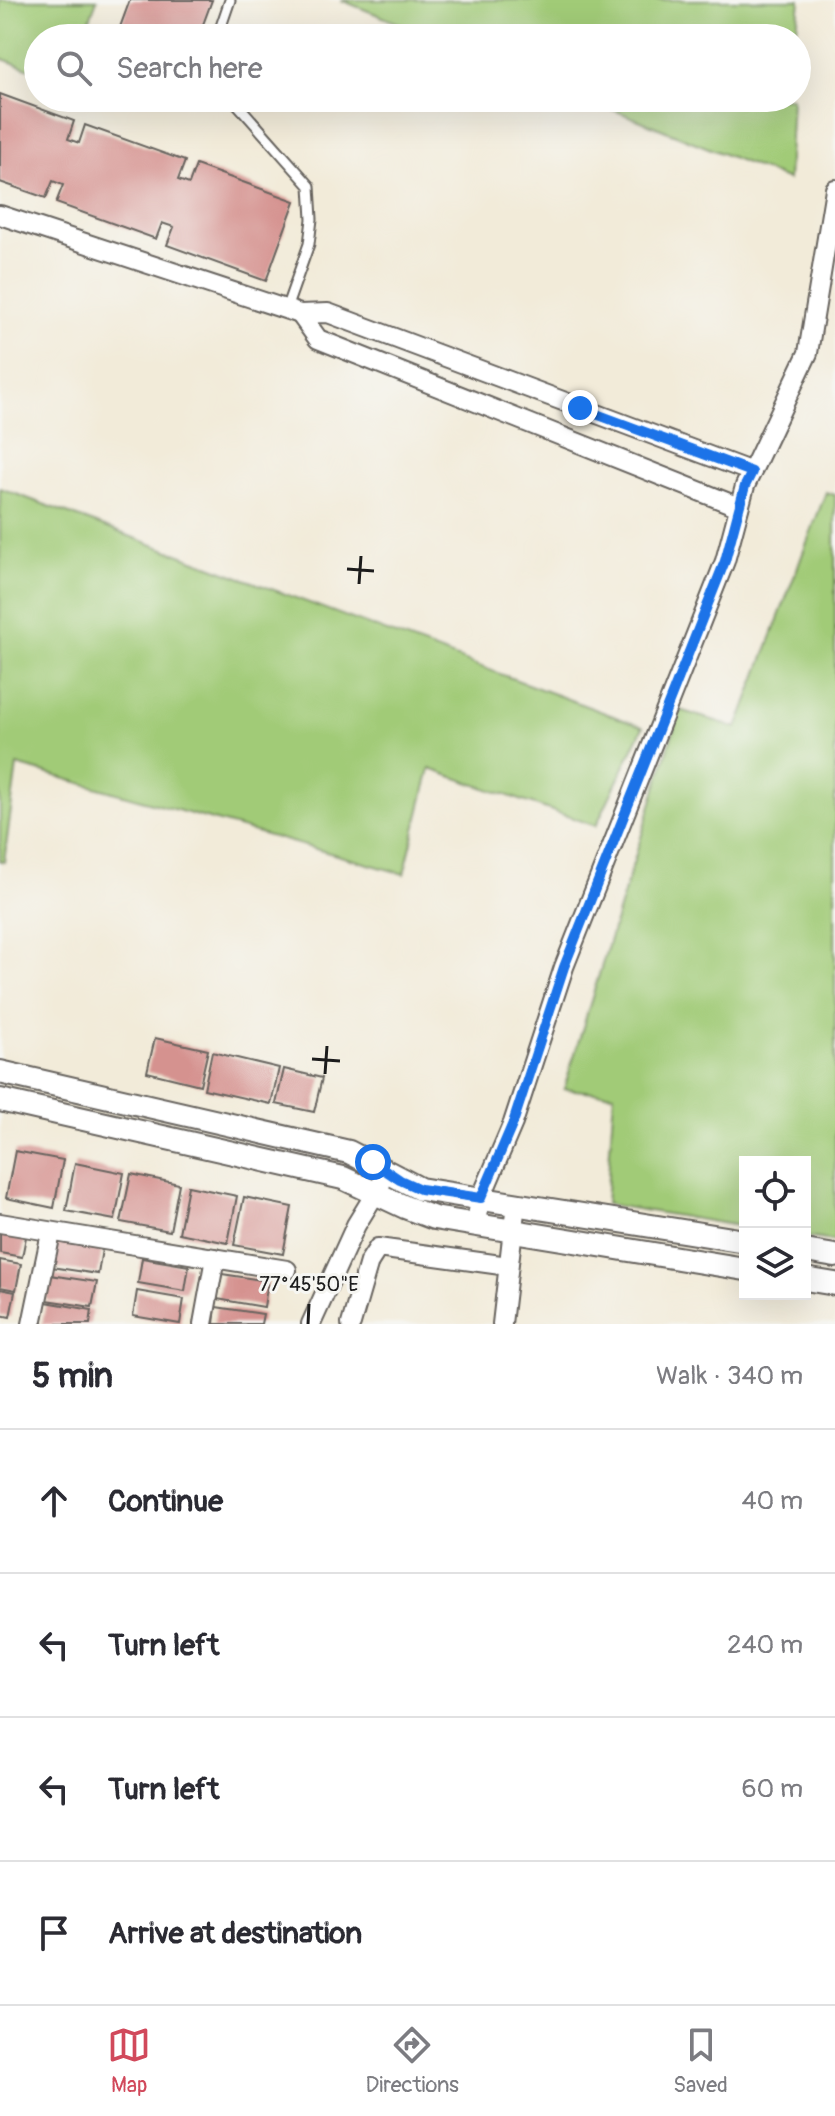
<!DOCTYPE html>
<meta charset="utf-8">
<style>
:root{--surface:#fff;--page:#f7f7f7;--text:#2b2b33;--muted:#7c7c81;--line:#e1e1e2;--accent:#d1495b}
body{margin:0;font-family:Pangolin,sans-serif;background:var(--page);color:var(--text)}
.controls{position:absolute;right:24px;bottom:24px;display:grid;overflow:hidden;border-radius:0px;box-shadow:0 8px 32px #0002}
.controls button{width:72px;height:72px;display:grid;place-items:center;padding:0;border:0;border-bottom:2px solid var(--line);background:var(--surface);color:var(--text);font:40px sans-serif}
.stop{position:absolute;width:24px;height:24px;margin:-18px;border:6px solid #1a73e8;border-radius:50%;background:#fff}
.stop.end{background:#1a73e8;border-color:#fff;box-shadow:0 2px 8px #0008}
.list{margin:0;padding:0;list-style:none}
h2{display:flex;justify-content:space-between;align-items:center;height:104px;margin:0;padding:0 32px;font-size:34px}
h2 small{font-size:26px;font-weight:400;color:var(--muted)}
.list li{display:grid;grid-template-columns:52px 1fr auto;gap:24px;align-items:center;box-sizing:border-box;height:144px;padding:0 32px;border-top:2px solid var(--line)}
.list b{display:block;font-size:30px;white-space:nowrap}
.list em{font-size:26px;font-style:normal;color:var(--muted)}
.icon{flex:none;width:44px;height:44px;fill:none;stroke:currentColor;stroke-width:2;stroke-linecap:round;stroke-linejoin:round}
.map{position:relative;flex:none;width:835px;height:1324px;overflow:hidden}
.search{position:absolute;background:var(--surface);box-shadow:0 8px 32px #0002;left:24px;right:24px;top:24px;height:88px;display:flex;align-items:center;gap:20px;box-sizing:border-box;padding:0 28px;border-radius:44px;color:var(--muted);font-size:30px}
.sheet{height:680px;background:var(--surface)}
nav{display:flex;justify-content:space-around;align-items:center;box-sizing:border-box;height:112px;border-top:2px solid var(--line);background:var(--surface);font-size:22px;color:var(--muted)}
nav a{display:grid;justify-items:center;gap:4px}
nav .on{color:var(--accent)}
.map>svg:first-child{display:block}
.green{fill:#a1cb77;stroke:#5e744a;stroke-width:2}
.building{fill:#d5928f}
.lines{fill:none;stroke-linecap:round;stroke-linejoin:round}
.service-casing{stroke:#67645e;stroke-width:13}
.minor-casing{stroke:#67645e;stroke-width:22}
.tertiary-casing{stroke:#67645e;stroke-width:26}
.service{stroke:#fff;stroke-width:9}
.minor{stroke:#fff;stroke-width:18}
.tertiary{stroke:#fff;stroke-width:22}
.route{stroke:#1a73e8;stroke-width:10}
.ticks{fill:none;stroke:#1c1c1c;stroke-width:3}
.ticks-label{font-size:20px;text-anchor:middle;fill:#1c1c1c;stroke:#f6f6f2;stroke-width:6;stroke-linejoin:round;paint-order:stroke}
</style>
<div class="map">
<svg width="835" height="1324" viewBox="0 0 835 1324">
<rect width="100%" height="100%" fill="#f6f6f2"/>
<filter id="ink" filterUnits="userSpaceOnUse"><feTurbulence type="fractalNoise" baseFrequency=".0125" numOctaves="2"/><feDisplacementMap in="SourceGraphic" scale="16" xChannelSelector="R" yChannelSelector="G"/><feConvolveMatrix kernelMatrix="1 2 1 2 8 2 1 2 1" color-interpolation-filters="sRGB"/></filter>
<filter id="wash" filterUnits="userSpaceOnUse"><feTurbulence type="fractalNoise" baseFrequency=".006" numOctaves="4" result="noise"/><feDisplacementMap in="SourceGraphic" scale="32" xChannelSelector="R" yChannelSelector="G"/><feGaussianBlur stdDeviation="1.8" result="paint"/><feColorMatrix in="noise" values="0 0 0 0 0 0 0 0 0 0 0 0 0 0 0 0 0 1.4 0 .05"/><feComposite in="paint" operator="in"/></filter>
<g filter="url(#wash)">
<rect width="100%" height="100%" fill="#f2ebd9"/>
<!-- green -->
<g class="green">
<path d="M0,0h97l-14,38h-45v34l-38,-14z"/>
<path d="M341,0h459l-4,38h-361z"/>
<path d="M584,98h208l-4,82z"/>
<path d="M0,488l643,239 -47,99 -166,-57 -26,105 -387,-109 -13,97 -4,-1z"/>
<path d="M826,492l9,3v746l-30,-4v-75h-60v65l-139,-23 8,-110 -50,-5 116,-379 57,18z"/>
</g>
<g id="blocks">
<!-- building -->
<g class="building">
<path d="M130,0h82l-14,38h-82z"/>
<path d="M0,94l74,27 -6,18 11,4 6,-18 100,36 -7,19 11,4 7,-19 99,36 -29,80 -99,-36 7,-18 -12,-4 -6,16 -100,-36 7,-18 -10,-4 -7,17 -46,-16z"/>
<path d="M155,1038l53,12 -8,35 -53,-13z"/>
<path d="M212,1052l67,16 -8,36 -67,-15z"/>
<path d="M284,1069l38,9 -8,34 -38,-8z"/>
<path d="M15,1151l48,9 -9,48 -48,-10z"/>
<path d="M75,1163l49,10 -9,47 -49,-9z"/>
<path d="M131,1174l48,10 -9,47 -49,-9z"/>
<path d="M188,1186l49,10 -9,47 -49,-10z"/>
<path d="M244,1197l48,10 -9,47 -49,-9z"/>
<path d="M0,1226l27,6 -5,25 -22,-4z"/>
<path d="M56,1242l46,7 -4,25 -47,-7z"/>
<path d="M142,1258l47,8 -4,25 -47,-8z"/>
<path d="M0,1260l21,4 -5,26 -16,-3z"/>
<path d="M222,1274l46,7 -4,26 -47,-8z"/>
<path d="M50,1275l47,7 -5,25 -46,-7z"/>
<path d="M0,1289l15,3 -5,25 -10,-2z"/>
<path d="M137,1291l47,8 -4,25 -47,-8z"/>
<path d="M46,1302l46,8 -2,14h-48z"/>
<path d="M216,1307l47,7 -2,10h-47z"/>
</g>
</g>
</g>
<g filter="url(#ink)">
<use href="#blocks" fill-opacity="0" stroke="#67645e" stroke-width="2"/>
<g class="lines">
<!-- service casing -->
<g class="service-casing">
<g id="service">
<path d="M217,38l13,-38"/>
<path d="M232,98l78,88 2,33 -3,25 -23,65"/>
</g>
</g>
<!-- minor casing -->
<g class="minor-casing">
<g id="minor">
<path d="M0,215l300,99"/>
<path d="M739,507l-421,-168 -18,-25 28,-1 424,159"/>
<path d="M0,1223l287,47"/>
<path d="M475,1224l6,-26 32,-75 51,-156 161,-406 20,-75 63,-133 27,-164"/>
<path d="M32,1324l19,-91"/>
<path d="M203,1324l12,-66"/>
<path d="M311,1324l45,-99 25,-41"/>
<path d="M351,1324l18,-62 9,-14 130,18"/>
<path d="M502,1324l14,-121"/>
</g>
</g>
<!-- tertiary casing -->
<g class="tertiary-casing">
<g id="tertiary">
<path d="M0,1072l349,80 71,37 325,52"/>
<path d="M0,1100l343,78 62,29 29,11 311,51"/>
<path d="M805,1251l30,5"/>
<path d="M805,1279l30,5"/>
</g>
</g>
<!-- service -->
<use href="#service" class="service"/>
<!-- minor -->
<use href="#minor" class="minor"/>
<!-- tertiary -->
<use href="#tertiary" class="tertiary"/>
</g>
</g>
<g class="lines" filter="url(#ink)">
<!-- route -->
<path class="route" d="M373,1162l27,18 20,9 61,9 32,-75 51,-156 161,-406 20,-75 7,-14 -172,-64"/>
</g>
<!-- ticks -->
<path class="ticks" d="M347,569l27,2M359,584l2,-28M312,1059l28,2M325,1074l2,-28M308,1324l1,-20"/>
<g class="ticks-label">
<text x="309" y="1291">77°45'50"E</text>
</g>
</svg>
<div class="controls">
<button><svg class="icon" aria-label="locate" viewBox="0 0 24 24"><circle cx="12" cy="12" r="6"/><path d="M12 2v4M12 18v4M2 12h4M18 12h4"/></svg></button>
<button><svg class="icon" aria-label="layers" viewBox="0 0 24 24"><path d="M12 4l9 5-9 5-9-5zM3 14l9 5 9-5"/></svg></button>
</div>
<div class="stop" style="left:373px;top:1162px"></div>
<div class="stop end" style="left:580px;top:408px"></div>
<div class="search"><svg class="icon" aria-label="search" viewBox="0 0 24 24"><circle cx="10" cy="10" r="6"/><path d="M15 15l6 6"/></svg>Search here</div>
</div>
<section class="sheet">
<h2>5 min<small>Walk · 340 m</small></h2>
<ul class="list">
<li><svg class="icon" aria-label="ahead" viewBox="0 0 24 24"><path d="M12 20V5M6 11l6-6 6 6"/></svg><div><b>Continue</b></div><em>40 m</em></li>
<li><svg class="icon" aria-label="left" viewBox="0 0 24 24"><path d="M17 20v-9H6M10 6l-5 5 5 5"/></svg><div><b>Turn left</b></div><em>240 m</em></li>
<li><svg class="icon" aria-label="left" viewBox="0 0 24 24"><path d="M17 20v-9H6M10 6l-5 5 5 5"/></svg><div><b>Turn left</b></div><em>60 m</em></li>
<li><svg class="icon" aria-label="arrive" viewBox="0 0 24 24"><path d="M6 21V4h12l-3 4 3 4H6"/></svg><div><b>Arrive at destination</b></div></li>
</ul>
</section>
<nav>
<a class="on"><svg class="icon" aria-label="map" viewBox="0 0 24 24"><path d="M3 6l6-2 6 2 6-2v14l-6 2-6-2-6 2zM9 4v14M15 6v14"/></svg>Map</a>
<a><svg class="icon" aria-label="directions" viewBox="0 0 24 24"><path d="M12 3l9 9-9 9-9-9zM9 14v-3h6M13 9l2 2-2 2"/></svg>Directions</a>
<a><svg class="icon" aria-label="saved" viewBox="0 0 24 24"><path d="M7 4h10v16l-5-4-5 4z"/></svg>Saved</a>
</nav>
